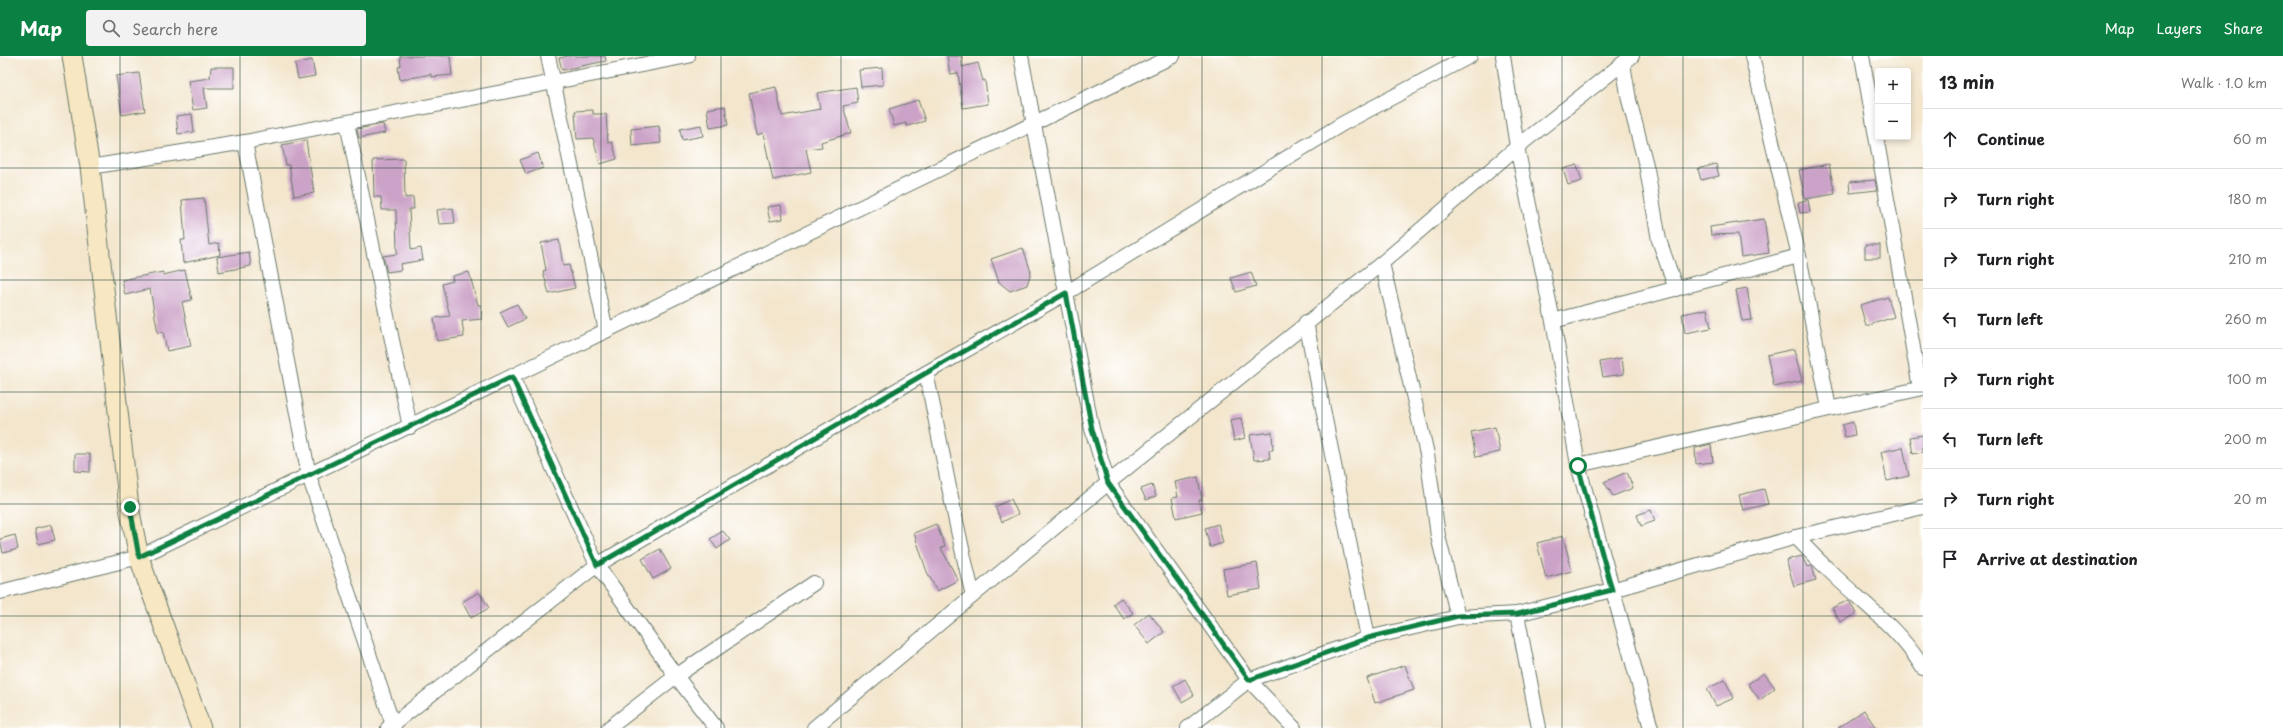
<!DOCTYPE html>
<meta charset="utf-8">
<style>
:root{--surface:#fff;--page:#f2f2f2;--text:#202124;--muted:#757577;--line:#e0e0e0;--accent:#0b8043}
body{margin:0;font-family:"Playpen Sans",sans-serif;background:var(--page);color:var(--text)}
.controls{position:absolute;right:12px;top:12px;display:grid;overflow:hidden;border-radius:4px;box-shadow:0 2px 6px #0003}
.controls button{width:36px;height:36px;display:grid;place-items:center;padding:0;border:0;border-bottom:1px solid var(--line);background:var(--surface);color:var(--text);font:20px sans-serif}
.stop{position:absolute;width:12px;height:12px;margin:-9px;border:3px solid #0b8043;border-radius:50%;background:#fff}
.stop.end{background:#0b8043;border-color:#fff;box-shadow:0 1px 4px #0008}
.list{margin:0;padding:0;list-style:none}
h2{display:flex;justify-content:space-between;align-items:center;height:52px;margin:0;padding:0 16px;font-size:17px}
h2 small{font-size:13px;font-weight:400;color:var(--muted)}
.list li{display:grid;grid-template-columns:26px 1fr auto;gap:12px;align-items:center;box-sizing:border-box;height:60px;padding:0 16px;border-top:1px solid var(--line)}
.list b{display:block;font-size:15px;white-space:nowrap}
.list em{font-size:13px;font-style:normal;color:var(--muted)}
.icon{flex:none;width:22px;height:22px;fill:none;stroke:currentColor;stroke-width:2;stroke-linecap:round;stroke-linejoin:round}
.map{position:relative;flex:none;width:1923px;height:672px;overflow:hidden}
header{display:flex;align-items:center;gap:24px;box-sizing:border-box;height:56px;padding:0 20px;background:var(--accent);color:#fff}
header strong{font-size:19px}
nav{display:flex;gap:22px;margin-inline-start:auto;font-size:14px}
.search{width:280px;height:36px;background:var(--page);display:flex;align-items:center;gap:10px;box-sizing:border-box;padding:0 14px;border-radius:4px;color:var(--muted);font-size:15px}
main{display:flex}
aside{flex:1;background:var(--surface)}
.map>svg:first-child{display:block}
.building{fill:#cca3c8}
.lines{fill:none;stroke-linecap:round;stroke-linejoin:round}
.street-casing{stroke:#69786a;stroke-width:16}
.secondary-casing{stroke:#69786a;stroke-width:21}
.street{stroke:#fff;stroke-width:14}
.secondary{stroke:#f7e8c3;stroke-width:19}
.route{stroke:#0b8043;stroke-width:5}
.grid{fill:none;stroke:#1f3d34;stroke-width:1;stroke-opacity:0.55}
</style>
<header>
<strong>Map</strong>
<div class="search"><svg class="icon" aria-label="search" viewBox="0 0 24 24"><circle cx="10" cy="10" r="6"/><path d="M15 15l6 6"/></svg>Search here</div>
<nav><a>Map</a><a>Layers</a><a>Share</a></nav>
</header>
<main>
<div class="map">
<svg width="1923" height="672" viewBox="0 0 1923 672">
<rect width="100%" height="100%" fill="#fff"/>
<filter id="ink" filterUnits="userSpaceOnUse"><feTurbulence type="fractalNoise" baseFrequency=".025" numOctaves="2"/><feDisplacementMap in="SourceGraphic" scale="8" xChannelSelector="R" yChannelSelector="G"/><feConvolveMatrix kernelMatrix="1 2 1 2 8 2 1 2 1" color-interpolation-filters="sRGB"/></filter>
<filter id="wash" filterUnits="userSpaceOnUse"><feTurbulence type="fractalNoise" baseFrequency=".012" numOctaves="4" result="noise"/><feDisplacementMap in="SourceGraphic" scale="16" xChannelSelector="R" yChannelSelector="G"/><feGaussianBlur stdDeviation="0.9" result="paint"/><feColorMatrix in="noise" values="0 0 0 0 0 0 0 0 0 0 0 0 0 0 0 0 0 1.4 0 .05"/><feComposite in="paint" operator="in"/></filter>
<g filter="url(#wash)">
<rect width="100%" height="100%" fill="#f3e6cd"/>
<g id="blocks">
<!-- building -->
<g class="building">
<path d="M400,0h50l2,19 -21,2v-3l-31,6 -2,-13 3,-1z"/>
<path d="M568,0h37l1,5 -44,9 -3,-12z"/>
<path d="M947,0h14l1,11 16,-4 5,18 2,-1 3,24 -25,4 -5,-35 -8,1z"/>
<path d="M312,4l3,16 -17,3 -3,-15z"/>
<path d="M211,11h23v21h-30l3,20 -14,2 -5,-29 22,-3z"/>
<path d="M882,12l1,17 -22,2 -2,-17z"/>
<path d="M139,17l6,38 -23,4 -6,-39z"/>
<path d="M776,31l6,29 38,-7 -3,-16 39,-6 2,16 -15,3 8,27 -30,9 1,5 -16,2 5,23 -38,8 -10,-47 -6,2 -8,-42z"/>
<path d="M918,44l7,21 -18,5 -1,-3 -12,3 -5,-17z"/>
<path d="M725,50l3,19 -18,3 -3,-19z"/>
<path d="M593,54v4h13l2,29 4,-1 5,17 -17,5 -7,-26 -16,1 -2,-28z"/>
<path d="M192,58l2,18 -16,2 -2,-18z"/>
<path d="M383,68l2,9 -26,5 -2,-9z"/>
<path d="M701,69l2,11 -21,4 -2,-11z"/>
<path d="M659,70l2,17 -29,3 -1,-17z"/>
<path d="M306,84l8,53 -20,3 -5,-31h-3l-4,-20z"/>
<path d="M538,97l5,15 -17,6 -6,-14z"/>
<path d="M404,103l1,39 8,-1 1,12h-5l2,41 10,-2 2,12 -23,4 1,6 -14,2 -4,-16 14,-2 -1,-44h-14l-1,-13h-7l-1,-37z"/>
<path d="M1716,108l3,12 -18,4 -3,-11z"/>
<path d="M1829,108l6,30 -30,5 -6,-29z"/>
<path d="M1577,109l5,16 -14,4 -5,-16z"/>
<path d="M1875,124l2,10 -27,3 -1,-11z"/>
<path d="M204,142l5,47 10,-2 1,12 -37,8 -2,-23h4l-3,-40z"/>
<path d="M1808,144l2,12 -10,1 -2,-11z"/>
<path d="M781,149l2,14 -13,2 -3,-14z"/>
<path d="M453,152l2,15 -16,1 -2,-14z"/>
<path d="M1764,163l5,34 -28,4 -3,-23 -27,1 -1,-8z"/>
<path d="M559,184l4,26 6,-1 6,23 -26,6 -6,-23 3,-1 -5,-27z"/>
<rect x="1865" y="189" width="15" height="13"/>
<path d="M1023,192l8,24 -4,13 -17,6 -11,-9 -8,-23z"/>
<path d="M249,196l2,14 -32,6 -2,-15z"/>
<path d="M185,214l7,30 -10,2 9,44 -24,5 -4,-19 -5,1 -8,-44 -25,6 -3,-15 41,-8v3z"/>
<path d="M469,216l9,33h3l1,14 -20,2 2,16 -27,4 -3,-23 16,-2 -8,-32 11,-3 -1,-5z"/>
<path d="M1251,216l5,14 -20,6 -5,-14z"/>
<path d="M1747,232l5,32 -10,1 -6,-31z"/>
<path d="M1888,241l6,20 -28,9 -6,-21z"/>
<path d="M517,248l8,15 -17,8 -8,-15z"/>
<path d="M1707,253l4,19 -26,5 -3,-19z"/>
<path d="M1794,293l8,32 -28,6 -7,-32z"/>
<path d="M1622,302l2,16 -21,3 -3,-15z"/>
<path d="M1241,362l4,20 -11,3 -4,-21z"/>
<path d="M1853,366l2,13 -10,2 -3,-12z"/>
<path d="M1495,371l5,25 -24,5 -5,-25z"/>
<path d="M1272,376l1,18h-4l1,9 -16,1 -4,-25z"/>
<path d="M1923,379v17l-10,2 -3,-17z"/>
<path d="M1711,388l2,18 -17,2 -1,-16z"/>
<path d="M1903,391l6,29 -22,5 -6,-29z"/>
<path d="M75,398h15v18l-15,-1z"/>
<path d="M1627,416l6,16 -20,8 -9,-14z"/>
<path d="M1198,421l4,23h-3l3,12 -26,6 -4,-20 6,-1 -3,-15z"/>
<path d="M1152,429l4,11 -10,4 -5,-11z"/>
<path d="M1764,433l4,15 -25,6 -4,-15z"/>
<path d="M1011,443l7,15 -16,8 -7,-15z"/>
<path d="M1651,454l4,11 -14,5 -4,-11z"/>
<path d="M936,468l9,22 -4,2 17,32 -21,11 -10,-19 -13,-39z"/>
<path d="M1218,468l5,19 -13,4 -5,-19z"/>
<path d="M51,469l4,15 -17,4 -3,-15z"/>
<path d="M723,475l7,9 -13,9 -7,-10z"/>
<path d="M15,479l3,14 -15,4 -3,-14z"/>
<path d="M1563,480l9,35 -26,7 -9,-35z"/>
<path d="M660,493l11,20 -18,10 -11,-20z"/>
<path d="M1802,500l5,11 5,-1 4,14 -22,6 -8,-26z"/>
<path d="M1257,507l4,26 -34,6 -4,-26z"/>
<path d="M479,536l10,16 -18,10 -9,-16z"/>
<path d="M1121,542l12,15 -9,6 -11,-15z"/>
<path d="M1849,544l7,14 -16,8 -8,-14z"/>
<path d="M1149,557l15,19 -15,12 -15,-19z"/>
<path d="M1405,609l9,25 -39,13 -8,-25z"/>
<path d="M1764,617l11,15 -15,12 -12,-16z"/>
<path d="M1185,623l9,16 -12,7 -9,-16z"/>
<path d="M1725,624l9,18 -18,8 -9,-17z"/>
<path d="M1864,654l12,18h-38z"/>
</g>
</g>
</g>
<g filter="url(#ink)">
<use href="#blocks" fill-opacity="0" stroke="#69786a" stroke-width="1"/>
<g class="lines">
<!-- street casing -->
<g class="street-casing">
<g id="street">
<path d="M548,0l58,275"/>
<path d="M1021,0l71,373 16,54 141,197 45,48"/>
<path d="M1503,0l14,91 36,174 25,144 73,263"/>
<path d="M1752,0l47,200 30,152"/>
<path d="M1862,0l58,332"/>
<path d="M1623,8l6,36 18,69 12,71 17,49"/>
<path d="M347,67l63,304"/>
<path d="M245,86l64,334 85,252"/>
<path d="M90,111l155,-25 443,-86"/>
<path d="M1382,207l45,191 11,82 20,81"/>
<path d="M1553,265l246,-65"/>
<path d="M1306,266l62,316"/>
<path d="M926,317c16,74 28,149 47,222"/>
<path d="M512,321l85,188 79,111 40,52"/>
<path d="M1578,409l345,-77"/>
<path d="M1796,481c13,14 27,28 41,41 33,31 62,51 86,90"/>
<path d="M0,536l139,-35 1034,-501"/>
<path d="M1517,558l22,114"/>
<path d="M388,672l209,-163 329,-192 140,-80 276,-169 128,-68"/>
<path d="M609,672l67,-52 138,-93"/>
<path d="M814,672l294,-245 274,-220 135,-116 115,-91"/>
<path d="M1188,672l61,-48 119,-42 90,-21 59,-3 95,-24 184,-53 127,-30"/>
</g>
</g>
<!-- secondary casing -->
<g class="secondary-casing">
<path id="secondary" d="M72,0l18,111 39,340 10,50 9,26 53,145"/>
</g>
<!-- street -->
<use href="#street" class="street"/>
<!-- secondary -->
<use href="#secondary" class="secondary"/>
</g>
</g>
<g class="lines" filter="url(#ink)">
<!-- route -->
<path class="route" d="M130,451l9,50 373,-180 85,188 329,-192 140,-80 26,136 16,54 141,197 119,-42 90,-22 59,-2 95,-24 -34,-124"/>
</g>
<!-- grid -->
<path class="grid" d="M120,0v672M240,0v672M361,0v672M481,0v672M601,0v672M721,0v672M841,0v672M962,0v672M1082,0v672M1202,0v672M1322,0v672M1442,0v672M1562,0v672M1683,0v672M1803,0v672M0,112h1923M0,224h1923M0,336h1923M0,448h1923M0,560h1923"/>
</svg>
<div class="controls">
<button>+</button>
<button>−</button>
</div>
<div class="stop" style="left:1578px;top:410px"></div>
<div class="stop end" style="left:130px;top:451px"></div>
</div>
<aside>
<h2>13 min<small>Walk · 1.0 km</small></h2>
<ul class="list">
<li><svg class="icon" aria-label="ahead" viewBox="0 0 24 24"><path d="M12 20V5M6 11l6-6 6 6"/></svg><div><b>Continue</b></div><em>60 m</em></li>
<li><svg class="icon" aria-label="right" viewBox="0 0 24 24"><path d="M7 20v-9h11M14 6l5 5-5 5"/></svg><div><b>Turn right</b></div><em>180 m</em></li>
<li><svg class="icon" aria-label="right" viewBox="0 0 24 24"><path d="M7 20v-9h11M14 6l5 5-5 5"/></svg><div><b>Turn right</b></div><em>210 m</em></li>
<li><svg class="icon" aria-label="left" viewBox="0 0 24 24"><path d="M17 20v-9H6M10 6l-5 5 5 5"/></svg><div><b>Turn left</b></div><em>260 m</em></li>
<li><svg class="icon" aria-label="right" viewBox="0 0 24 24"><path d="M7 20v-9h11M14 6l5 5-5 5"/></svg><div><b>Turn right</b></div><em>100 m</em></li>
<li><svg class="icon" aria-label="left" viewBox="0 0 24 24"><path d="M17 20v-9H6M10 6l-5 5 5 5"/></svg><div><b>Turn left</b></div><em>200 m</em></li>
<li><svg class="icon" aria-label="right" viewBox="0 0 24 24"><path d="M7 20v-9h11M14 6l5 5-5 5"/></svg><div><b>Turn right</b></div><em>20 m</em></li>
<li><svg class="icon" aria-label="arrive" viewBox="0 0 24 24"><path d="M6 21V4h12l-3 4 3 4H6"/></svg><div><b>Arrive at destination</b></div></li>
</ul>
</aside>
</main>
